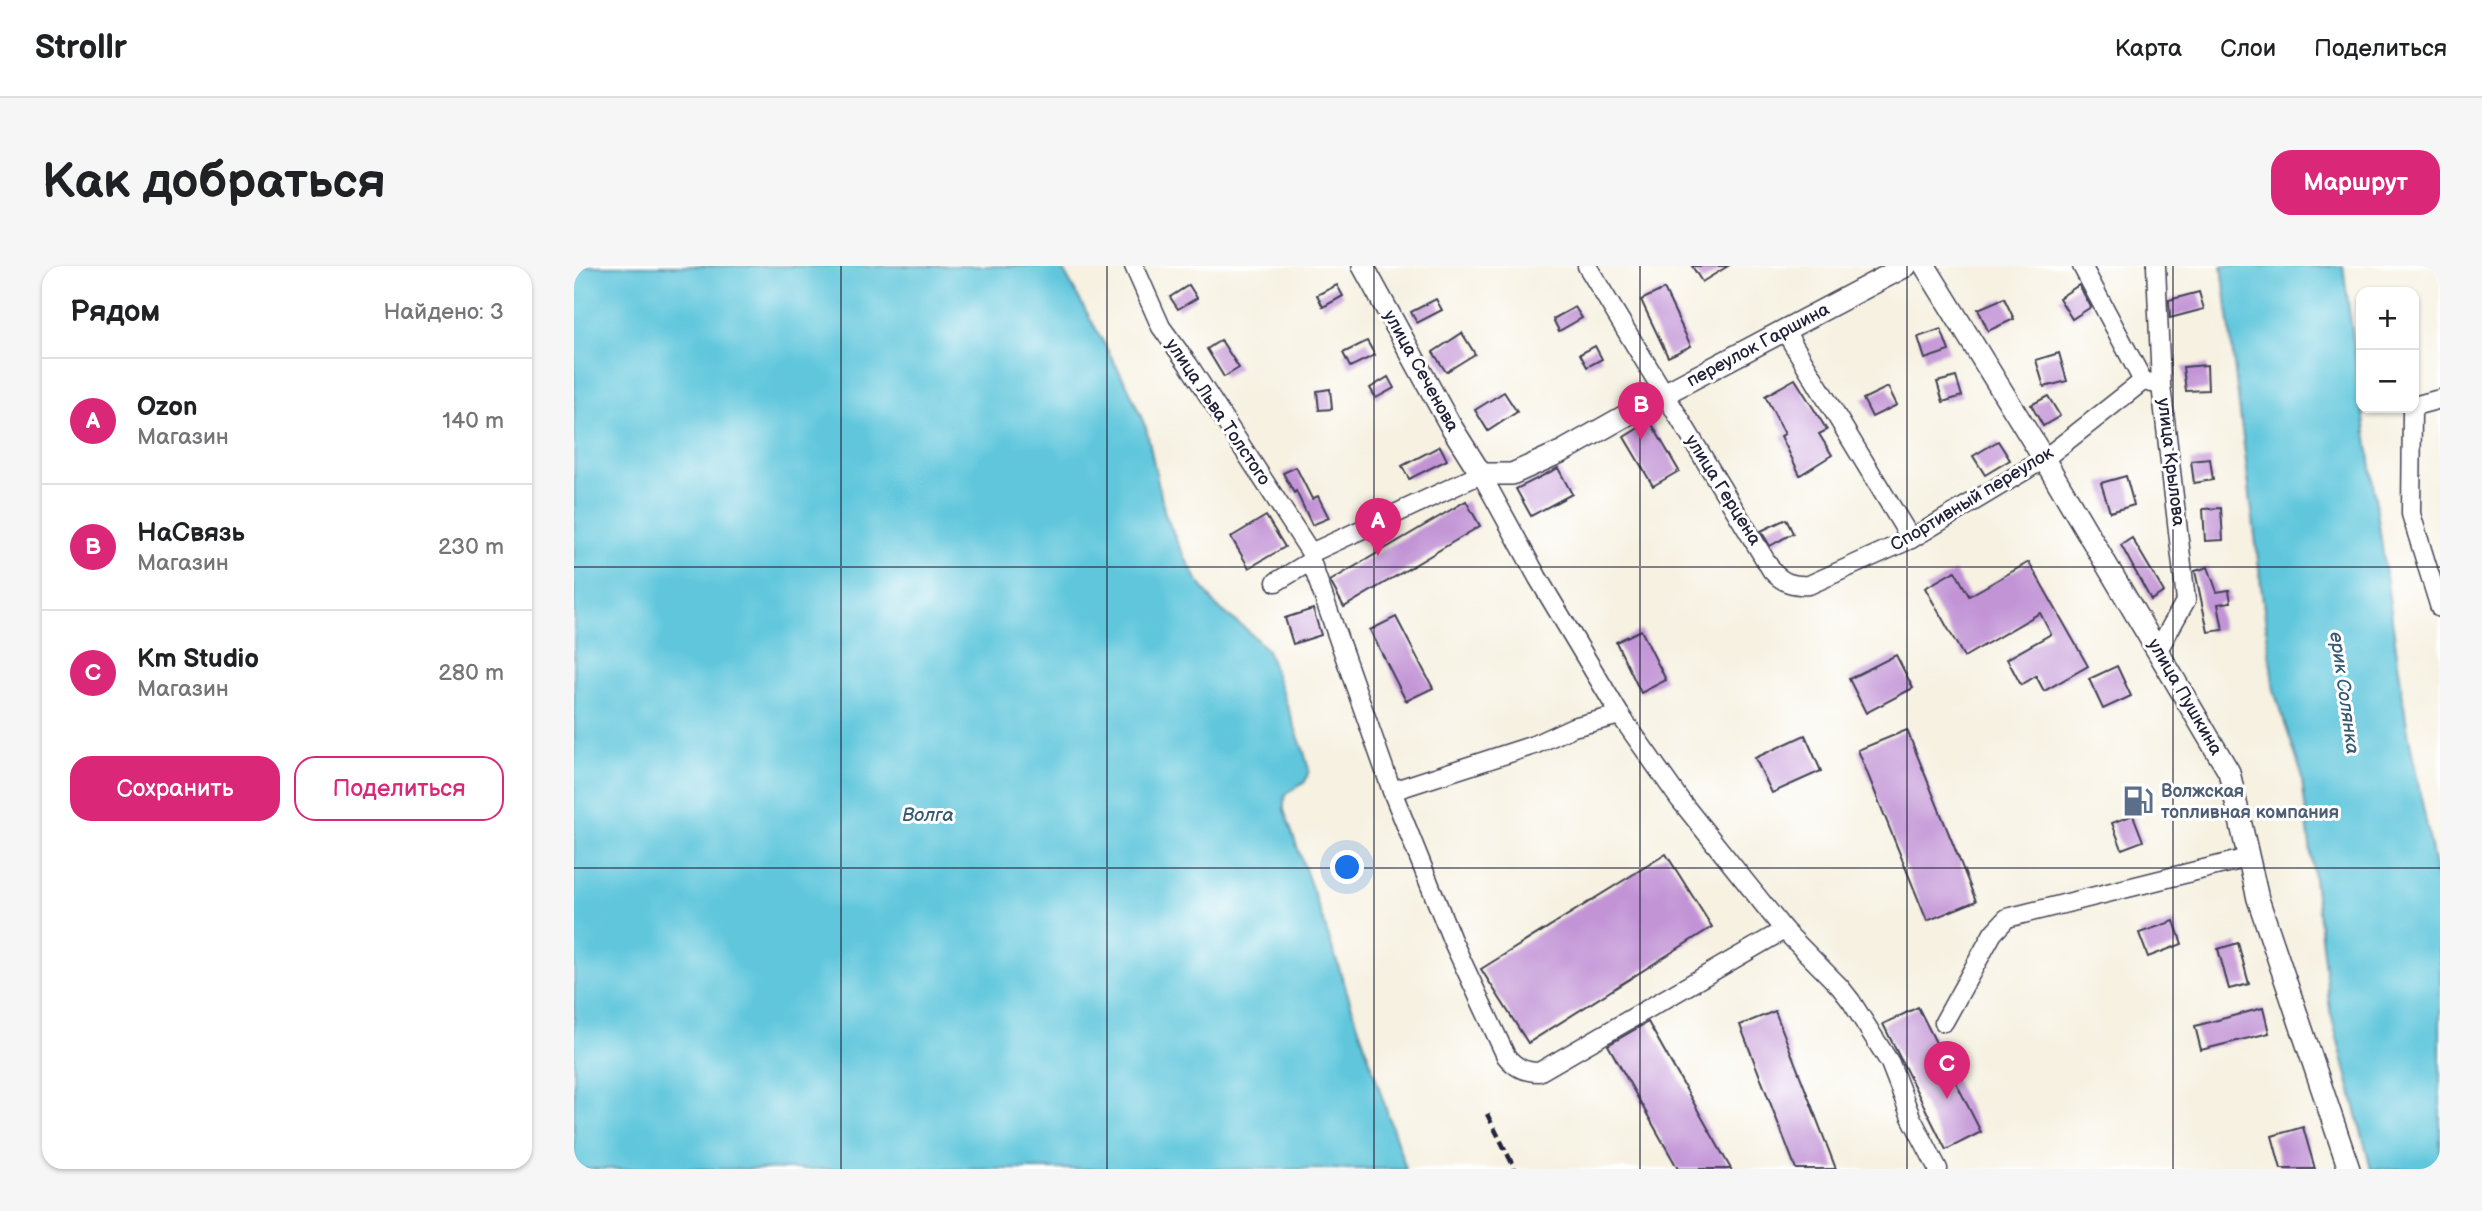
<!DOCTYPE html>
<html lang="ru">
<meta charset="utf-8">
<style>
:root{--surface:#fff;--page:#f6f6f6;--text:#202124;--muted:#757577;--line:#e0e0e0;--accent:#db2777}
body{margin:0;font-family:"Balsamiq Sans",sans-serif;background:var(--page);color:var(--text)}
.controls{position:absolute;right:21px;top:21px;display:grid;overflow:hidden;border-radius:14px;box-shadow:0 2px 5px #0004}
.controls button{width:63px;height:63px;display:grid;place-items:center;padding:0;border:0;border-bottom:2px solid var(--line);background:var(--surface);color:var(--text);font:35px sans-serif}
.you{position:absolute;left:774px;top:602px;width:24px;height:24px;margin:-18px;border:5px solid #fff;border-radius:50%;background:#1a73e8;box-shadow:0 0 0 10px #1a73e833}
.badge{display:grid;place-items:center;width:46px;height:46px;border-radius:50%;background:var(--accent);color:#fff;font-size:23px;font-weight:700}
.pin{position:absolute;translate:-50% -58px;filter:drop-shadow(0 2px 4px #0008)}
.pin::after{content:'';position:absolute;top:37px;width:24px;height:21px;background:inherit;clip-path:polygon(0 0,100% 0,50% 100%)}
.list{margin:0;padding:0;list-style:none}
h2{display:flex;justify-content:space-between;align-items:center;height:91px;margin:0;padding:0 28px;font-size:30px}
h2 small{font-size:23px;font-weight:400;color:var(--muted)}
.list li{display:grid;grid-template-columns:46px 1fr auto;gap:21px;align-items:center;box-sizing:border-box;height:126px;padding:0 28px;border-top:2px solid var(--line)}
.list b{display:block;font-size:26px;white-space:nowrap}
.list p{margin:0;font-size:23px;white-space:nowrap;color:var(--muted)}
.list em{font-size:23px;font-style:normal;color:var(--muted)}
.actions{display:flex;gap:14px;padding:21px 28px}
.actions a{flex:1;padding:16px 0;border:2px solid var(--accent);border-radius:21px;text-align:center;font-size:24px;color:var(--accent)}
.actions .main{background:var(--accent);color:#fff}
.map{position:relative;flex:none;width:1866px;height:903px;overflow:hidden;border-radius:21px}
header{display:flex;align-items:center;gap:42px;box-sizing:border-box;height:98px;padding:0 35px;background:var(--surface);border-bottom:2px solid var(--line)}
header strong{font-size:33px}
nav{display:flex;gap:38px;margin-inline-start:auto;font-size:24px}
.intro{display:flex;align-items:center;justify-content:space-between;box-sizing:border-box;height:168px;padding:0 42px}
h1{margin:0;font-size:49px}
.button{padding:18px 32px;border-radius:21px;background:var(--accent);color:#fff;font-size:24px;font-weight:700}
main{display:flex;gap:42px;padding:0 42px}
aside{flex:1;background:var(--surface);border-radius:21px;box-shadow:0 2px 5px #0004}
.map>svg:first-child{display:block}
.water{fill:#5fc6dc;stroke:#40748c;stroke-width:2}
.building{fill:#c294d6}
.lines{fill:none;stroke-linecap:round;stroke-linejoin:round}
.minor-casing{stroke:#424154;stroke-width:21}
.major-casing{stroke:#424154;stroke-width:24}
.minor{stroke:#fff;stroke-width:18}
.major{stroke:#fff;stroke-width:21}
.rail{stroke:#22223b;stroke-width:4.5;stroke-dasharray:10 5;stroke-linecap:butt}
.grid{fill:none;stroke:#22223b;stroke-width:2;stroke-opacity:0.55}
.labels{text-anchor:middle;dominant-baseline:central;stroke-width:6;stroke-linejoin:round;paint-order:stroke}
.street-label{font-size:18px;fill:#22223b;stroke:#fff}
.service-label{font-size:18px;font-weight:bold;fill:#4e5e75;stroke:#fff;text-anchor:start}
.water-label{font-size:19px;font-style:italic;fill:#375b73;stroke:#fff}
</style>
<header>
<strong>Strollr</strong>
<nav><a>Карта</a><a>Слои</a><a>Поделиться</a></nav>
</header>
<div class="intro"><h1>Как добраться</h1><a class="button">Маршрут</a></div>
<main>
<aside>
<h2>Рядом<small>Найдено: 3</small></h2>
<ul class="list">
<li><span class="badge">A</span><div><b>Ozon</b><p>Магазин</p></div><em>140 m</em></li>
<li><span class="badge">B</span><div><b>НаСвязь</b><p>Магазин</p></div><em>230 m</em></li>
<li><span class="badge">C</span><div><b>Кm Studio</b><p>Магазин</p></div><em>280 m</em></li>
</ul>
<div class="actions"><a class="main">Сохранить</a><a>Поделиться</a></div>
</aside>
<div class="map">
<svg width="1866" height="903" viewBox="0 0 1866 903">
<rect width="100%" height="100%" fill="#fff"/>
<filter id="ink" filterUnits="userSpaceOnUse"><feTurbulence type="fractalNoise" baseFrequency=".0143" numOctaves="2"/><feDisplacementMap in="SourceGraphic" scale="14" xChannelSelector="R" yChannelSelector="G"/><feConvolveMatrix kernelMatrix="1 2 1 2 8 2 1 2 1" color-interpolation-filters="sRGB"/></filter>
<filter id="wash" filterUnits="userSpaceOnUse"><feTurbulence type="fractalNoise" baseFrequency=".00686" numOctaves="4" result="noise"/><feDisplacementMap in="SourceGraphic" scale="28" xChannelSelector="R" yChannelSelector="G"/><feGaussianBlur stdDeviation="1.57" result="paint"/><feColorMatrix in="noise" values="0 0 0 0 0 0 0 0 0 0 0 0 0 0 0 0 0 1.4 0 .05"/><feComposite in="paint" operator="in"/></filter>
<g filter="url(#wash)">
<rect width="100%" height="100%" fill="#f6f1e1"/>
<!-- water -->
<g class="water">
<path d="M0,0h487l67,121 18,41 19,86 13,30 18,34 20,28 31,24 20,20 37,102 5,18 -4,12c-14,11 -22,6 -21,28l37,104 85,255h-832z"/>
<path d="M1648,0h121l64,461 33,165v277h-69l-41,-159 -29,-238 -27,-81z"/>
</g>
<g id="blocks">
<!-- building -->
<g class="building">
<path d="M1118,0h36l-26,16z"/>
<path d="M615,19l8,13 -19,11 -8,-12z"/>
<path d="M763,19l6,11 -20,11 -6,-12z"/>
<path d="M1505,19l12,22 -19,12 -13,-21z"/>
<path d="M1090,23l27,57 -23,11 -27,-57z"/>
<path d="M1625,26l5,17 -34,9 -1,-18z"/>
<path d="M1430,32l10,21 -26,12 -10,-22z"/>
<path d="M862,33l6,11 -25,13 -6,-11z"/>
<path d="M1001,41l7,11 -23,13 -6,-12z"/>
<path d="M1367,63l8,22 -24,8 -7,-22z"/>
<path d="M888,67l13,21 -29,18 -13,-20z"/>
<path d="M647,74l18,28 -15,9 -17,-28z"/>
<path d="M793,75l8,14 -25,12 -7,-14z"/>
<path d="M1021,80l7,13 -15,8 -7,-13z"/>
<path d="M1485,87l8,28 -23,6 -8,-27z"/>
<path d="M1633,99l1,25 -22,1 -3,-24z"/>
<path d="M814,111l6,11 -18,10 -6,-10z"/>
<path d="M1382,111l6,19 -19,6 -6,-20z"/>
<path d="M1221,113l32,51 -8,4 13,21 -32,20 -19,-39 4,-2 -20,-38z"/>
<path d="M1314,121l9,18 -25,12 -9,-18z"/>
<path d="M756,123l2,20 -13,1 -2,-19z"/>
<path d="M930,126l13,20 -29,19 -13,-21z"/>
<path d="M1474,130l12,20 -17,10 -12,-21z"/>
<path d="M1076,155l29,50 -26,15 -29,-49z"/>
<path d="M1424,175l12,19 -25,15 -12,-19z"/>
<path d="M866,180l7,14 -38,19 -7,-13z"/>
<path d="M1636,193l3,21 -19,3 -3,-22z"/>
<path d="M722,201l16,32 6,-3 11,22 -17,7 -16,-34 -2,2 -11,-20z"/>
<path d="M984,202l14,26 -41,22 -15,-27z"/>
<path d="M1552,210l8,29 -24,7 -9,-29z"/>
<path d="M892,235l14,25 -136,81 -14,-26z"/>
<path d="M1647,242l2,32 -18,1 -2,-32z"/>
<path d="M692,250l19,31 -36,21 -18,-31z"/>
<path d="M1212,253l7,14 -23,13 -9,-15z"/>
<path d="M1558,272l32,54 -13,8 -30,-55z"/>
<path d="M1455,296l59,104 -44,25 -8,-15 -15,9 -14,-26 44,-25 -11,-21 -76,44 -39,-69 30,-17 14,25z"/>
<path d="M1634,301l9,25 12,-2 2,12 -13,2 5,26 -15,2 -13,-61z"/>
<path d="M739,343l8,26 -28,9 -8,-26z"/>
<path d="M822,351l37,71 -27,13 -36,-71z"/>
<path d="M1067,364l25,50 -25,13 -25,-51z"/>
<path d="M1322,389l17,33 -47,25 -17,-34z"/>
<path d="M1543,400l14,30 -28,13 -14,-30z"/>
<path d="M1333,464l69,171 -49,20 -69,-171z"/>
<path d="M1231,469l16,36 -49,22 -17,-35z"/>
<path d="M1559,549l10,26 -21,8 -10,-26z"/>
<path d="M1092,588l46,73 -184,116 -47,-74z"/>
<path d="M1600,655l8,23 -34,13 -9,-24z"/>
<path d="M1664,677l11,41 -20,5 -11,-40z"/>
<path d="M1344,741l63,125 -35,18 -63,-126z"/>
<path d="M1689,742l6,25 -68,17 -6,-24z"/>
<path d="M1201,745l61,158h-40l-56,-144z"/>
<path d="M1074,756l83,147h-53l-70,-124z"/>
<path d="M1729,861l12,42h-34l-9,-33z"/>
</g>
</g>
</g>
<g filter="url(#ink)">
<use href="#blocks" fill-opacity="0" stroke="#424154" stroke-width="2"/>
<g class="lines">
<!-- minor casing -->
<g class="minor-casing">
<g id="minor">
<path d="M560,0l27,61 27,37 123,189"/>
<path d="M1013,0l185,305c11,12 21,15 37,14l102,-46 133,-80 99,-78 18,4"/>
<path d="M1508,0l61,115"/>
<path d="M1582,0l5,119 25,215 -28,50"/>
<path d="M1211,65l126,208"/>
<path d="M1840,140l26,-7"/>
<path d="M1838,142l-1,106 29,94"/>
<path d="M737,295l81,230 60,149 54,116c9,11 18,16 33,16l245,-142"/>
<path d="M702,316l35,-21v-8l170,-79 57,104 82,137 60,85 104,130 56,57 11,14 39,62 21,54 27,52"/>
<path d="M818,525l142,-46 39,-18 47,-12"/>
<path d="M1370,756l49,-89 14,-15 241,-60"/>
</g>
</g>
<!-- major casing -->
<g class="major-casing">
<g id="major">
<path d="M789,0l86,157 32,51h31l51,-23 101,-57 242,-128"/>
<path d="M1351,0l119,193 185,313 29,127 91,270"/>
</g>
</g>
<!-- minor -->
<use href="#minor" class="minor"/>
<!-- major -->
<use href="#major" class="major"/>
<!-- rail -->
<path class="rail" d="M913,848l28,55"/>
</g>
</g>
<!-- grid -->
<path class="grid" d="M267,0v903M533,0v903M800,0v903M1066,0v903M1333,0v903M1599,0v903M0,301h1866M0,602h1866"/>
<!-- icons -->
<defs>
<g id="fuel-bare" transform="scale(2.415)"><path d="M-5.5-6h7V0h2V4h1.3V-2.5L3-4.5l.8-.8L6-3V5H2.5V1h-1V6h-7ZM-4.2-4.7v3.2H.2V-4.7Z" fill="#5c6f8a" stroke="#fff" stroke-width="2.5" paint-order="stroke"/></g>
</defs>
<g fill-rule="evenodd">
<use href="#fuel-bare" x="1564" y="535"/>
</g>
<g class="labels">
<!-- street labels -->
<g class="street-label">
<text transform="translate(1184 79) rotate(-28)">переулок Гаршина</text>
<text transform="translate(847 105) rotate(61)">улица Сеченова</text>
<text transform="translate(644 146) rotate(56)">улица Льва Толстого</text>
<text transform="translate(1597 196) rotate(83)">улица Крылова</text>
<text transform="translate(1149 224) rotate(58)">улица Герцена</text>
<text transform="translate(1398 233) rotate(-31)">Спортивный переулок</text>
<text transform="translate(1611 431) rotate(60)">улица Пушкина</text>
</g>
<!-- service labels -->
<g class="service-label">
<text x="1587" y="525">Волжская<tspan x="1587" dy="21">топливная компания</tspan></text>
</g>
<!-- water labels -->
<g class="water-label">
<text transform="translate(1770 427) rotate(82)">ерик Солянка</text>
<text x="354" y="549">Волга</text>
</g>
</g>
</svg>
<div class="controls">
<button>+</button>
<button>−</button>
</div>
<div class="you"></div>
<div class="pin badge" style="left:804px;top:290px">A</div>
<div class="pin badge" style="left:1067px;top:174px">B</div>
<div class="pin badge" style="left:1373px;top:833px">C</div>
</div>
</main>
